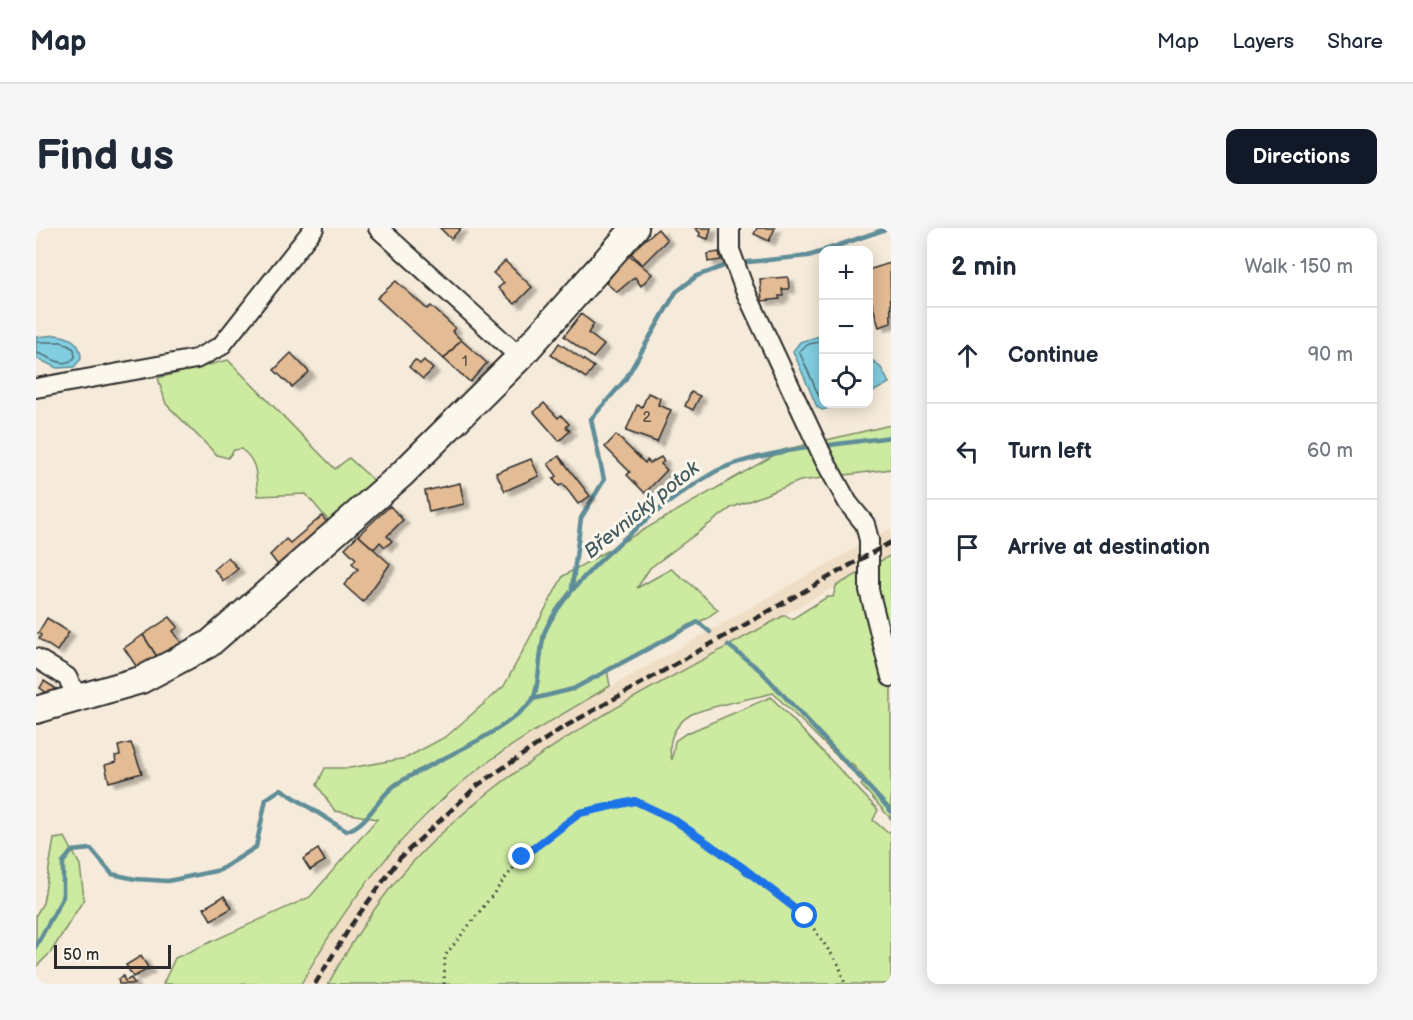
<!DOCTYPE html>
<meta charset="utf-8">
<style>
:root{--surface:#fff;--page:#f6f6f7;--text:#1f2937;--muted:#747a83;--line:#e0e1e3;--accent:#111827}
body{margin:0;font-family:"Balsamiq Sans",sans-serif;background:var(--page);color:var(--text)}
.controls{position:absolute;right:18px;top:18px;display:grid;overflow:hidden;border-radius:12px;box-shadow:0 3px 15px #0003}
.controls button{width:54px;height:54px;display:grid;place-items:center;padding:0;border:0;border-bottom:2px solid var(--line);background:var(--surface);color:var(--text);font:30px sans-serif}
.scale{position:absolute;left:18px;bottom:15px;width:117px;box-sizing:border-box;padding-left:6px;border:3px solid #2b2b2b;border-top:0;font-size:16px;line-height:21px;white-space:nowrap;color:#2b2b2b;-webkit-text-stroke:4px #fbf7ec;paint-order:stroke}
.stop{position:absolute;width:18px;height:18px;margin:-14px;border:4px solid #1a73e8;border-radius:50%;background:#fff}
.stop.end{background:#1a73e8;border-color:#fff;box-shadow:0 2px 6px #0008}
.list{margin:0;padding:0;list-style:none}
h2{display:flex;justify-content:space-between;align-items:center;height:78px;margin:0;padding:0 24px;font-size:26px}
h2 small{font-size:20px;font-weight:400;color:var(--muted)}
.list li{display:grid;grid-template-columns:39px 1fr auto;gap:18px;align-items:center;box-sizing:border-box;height:96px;padding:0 24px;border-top:2px solid var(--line)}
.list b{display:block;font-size:22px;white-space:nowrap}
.list em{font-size:20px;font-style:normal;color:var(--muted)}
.icon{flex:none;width:33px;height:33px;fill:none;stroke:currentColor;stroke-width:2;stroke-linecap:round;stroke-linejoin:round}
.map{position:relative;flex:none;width:855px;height:756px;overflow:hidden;border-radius:12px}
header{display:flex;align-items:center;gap:36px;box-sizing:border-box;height:84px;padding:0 30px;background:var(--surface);border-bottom:2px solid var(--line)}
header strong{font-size:28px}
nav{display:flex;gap:33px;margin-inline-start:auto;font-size:21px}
.intro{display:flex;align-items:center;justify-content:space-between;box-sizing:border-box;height:144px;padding:0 36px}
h1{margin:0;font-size:42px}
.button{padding:15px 27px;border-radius:12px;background:var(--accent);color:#fff;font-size:21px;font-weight:700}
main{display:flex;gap:36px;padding:0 36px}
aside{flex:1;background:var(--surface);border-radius:12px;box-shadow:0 3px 15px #0003}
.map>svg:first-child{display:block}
.built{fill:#f0ddc5}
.green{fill:#cdeaa1;stroke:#7c8a66;stroke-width:1.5}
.water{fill:#81cee0;stroke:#5f8d98;stroke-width:1.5}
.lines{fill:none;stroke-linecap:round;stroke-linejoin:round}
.shore{stroke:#4d6c73;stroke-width:1.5}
.stream{stroke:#5f8d98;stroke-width:4.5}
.building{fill:#e3bb94;stroke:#2b2b2b;stroke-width:1.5;filter:url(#shadow)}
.street-casing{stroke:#2b2b2b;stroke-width:22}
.secondary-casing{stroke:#2b2b2b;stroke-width:30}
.path{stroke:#2b2b2b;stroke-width:3;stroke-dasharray:1.5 4.5;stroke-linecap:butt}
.street{stroke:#fbf7ec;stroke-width:18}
.secondary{stroke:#fbf7ec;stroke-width:26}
.rail{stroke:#2b2b2b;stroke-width:4.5;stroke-dasharray:9 4.5;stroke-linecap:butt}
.route{stroke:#1a73e8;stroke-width:8}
.labels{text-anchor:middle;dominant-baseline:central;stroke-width:6;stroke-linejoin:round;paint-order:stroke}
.number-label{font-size:15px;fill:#594f45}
.water-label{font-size:20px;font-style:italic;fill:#455c61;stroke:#fbf7ec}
</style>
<header>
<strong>Map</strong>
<nav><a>Map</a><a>Layers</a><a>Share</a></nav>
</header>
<div class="intro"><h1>Find us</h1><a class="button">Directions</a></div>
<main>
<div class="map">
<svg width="855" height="756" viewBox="0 0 855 756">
<defs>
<filter id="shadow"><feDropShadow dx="6" dy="4" stdDeviation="1.5" flood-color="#0004"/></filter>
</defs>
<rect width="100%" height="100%" fill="#f6ebda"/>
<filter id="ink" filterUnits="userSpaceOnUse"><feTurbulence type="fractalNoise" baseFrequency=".0167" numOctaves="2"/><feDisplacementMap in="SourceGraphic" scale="12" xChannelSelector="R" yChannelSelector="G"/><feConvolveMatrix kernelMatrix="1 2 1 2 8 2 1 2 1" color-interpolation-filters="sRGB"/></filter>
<g filter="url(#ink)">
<!-- built -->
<path class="built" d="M855,300v27l-269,151 -57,34 -80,54 -76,72 -70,97 -11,21h-27l41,-67 49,-66 80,-75 81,-56z"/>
<!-- green -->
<g class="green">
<path d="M192,132l107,109 14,-11 29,26 -45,42 -27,-32 -48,2c-2,-20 0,-35 -17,-47l-7,1 -6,8 -11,-3 -51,-51 -8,-26z"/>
<path d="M855,197v44l-91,12 -69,27 -81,60 -13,20 34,-19 21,16 26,25 -13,9 -98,50 3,17c-47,28 -96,55 -139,89 -71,57 -126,129 -170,209h-138l12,-26 135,-61 67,-78 -42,-8 -18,-26 8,-17h25l56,-10 41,-22 57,-50 59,-110 220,-126z"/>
<path d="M855,327v264l-30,-34 6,-4 -16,-18 -5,2 -73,-72c-19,5 -69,14 -83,22 -16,10 -24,28 -18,45l3,-19 10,-7 86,-37 107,113 -5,10 15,13 3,-3v154h-563c23,-41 50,-85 83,-120 102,-111 244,-177 374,-249l7,4 35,-22h6l3,-11z"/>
<path d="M29,609l15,28 4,34 -33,53 -15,15v-52l7,-12 11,-64z"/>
</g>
<!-- water -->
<g class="water">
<path d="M20,107c16,2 25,8 25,24l-7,8 -17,1 -21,-10v-21z"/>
<path d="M787,107l1,69h20l-22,6 -5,-3 -24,-56 7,-9z"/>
<path d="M832,128l13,12 8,15 -20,11z"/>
</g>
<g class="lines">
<!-- shore -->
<g class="shore">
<path d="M788,113l-15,3 -10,7 23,52 5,1"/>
<path d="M0,114h26l12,7 1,8c-11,14 -26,-2 -39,-4"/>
</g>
<!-- stream -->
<g class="stream">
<path d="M789,22l64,-22"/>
<path d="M712,34l60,-6 16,-5"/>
<path d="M786,218l69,-9"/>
<path d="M536,360l9,-70 23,-38 -13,-61 34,-39 51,-88 21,-16 33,-12"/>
<path d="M692,417l33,26 130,140"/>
<path d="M497,471l40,-10 125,-67 12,10"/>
<path d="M0,718l27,-49v-35l9,-11 19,-2 21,25 23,5 33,2 52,-11 36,-23 10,-48 15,-10 65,42c24,-7 32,-36 52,-48 42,-26 100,-46 133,-81 9,-10 8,-55 14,-71 24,-53 118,-129 168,-158 22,-13 75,-23 101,-26"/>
</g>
</g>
<!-- building -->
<g class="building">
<path d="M404,0h21l-10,11z"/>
<path d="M659,0h16l-3,11 -9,-3 1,-3z"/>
<path d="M721,0h18l-6,13 -15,-7z"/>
<path d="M622,1l9,11 -25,25 -12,-13z"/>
<path d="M683,24l2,8 -13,2 -1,-8z"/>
<path d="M592,26l24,20 -11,12 -6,-9 -18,15 -11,-9z"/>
<path d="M469,33l27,26 -17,17 -17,-16 6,-5 -11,-10z"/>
<path d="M854,35l1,60 -12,4 -11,-37v-20z"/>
<path d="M752,49l1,12h-7l1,7h-4l1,3 -18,2 -2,-22z"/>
<path d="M360,53l31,28 4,-3 24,22 -3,3 9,9 -17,19 -67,-61z"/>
<path d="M545,86l13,10 -6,9 16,12 -11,13 -29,-22z"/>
<path d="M425,112l26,23 -17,19 -26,-23z"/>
<path d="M523,115l35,24 -8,11 -35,-23z"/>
<path d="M255,125l18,19 -17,15 -18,-17z"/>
<path d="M379,132l5,4 4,-4 9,9 -10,10 -14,-12z"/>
<path d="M655,164l9,4 -7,14 -8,-4z"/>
<path d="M612,165l12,5 -2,7 13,5 -14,32 -31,-11 11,-26 5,2z"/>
<path d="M508,175l14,15 3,-3 8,9 -3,3 4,4 -11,10 -25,-29z"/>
<path d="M580,207l29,28 2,-3 3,3 11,-6 3,4 -3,3 6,6 -22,23 -18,-18 3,-3 -25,-25z"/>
<path d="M523,228l31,40 -12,8 -15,-20 -4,2 -6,-7 4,-3 -9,-12z"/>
<path d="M495,231l8,17 -34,15 -9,-18z"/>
<path d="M424,255l4,21 -35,8 -4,-21z"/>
<path d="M354,278l13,14 -16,16 5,5 -7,6 -5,-5 -6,7 -16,-14z"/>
<path d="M286,288l13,16 -50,42 -15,-19 16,-16 4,4z"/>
<path d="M322,307l32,29 -27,38 -19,-17 14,-16 -6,-6 4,-4 -11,-11z"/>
<path d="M192,329l10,12 -15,12 -9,-12z"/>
<path d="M134,389l8,10 -5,4 9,13 -23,16 -16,-25z"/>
<path d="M11,390l22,14 -12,19 -18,-12 2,-4 -3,-2z"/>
<path d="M107,407l16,25 -19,12 -16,-24z"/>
<path d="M8,453l14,9 -5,7 -13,-9z"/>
<path d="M95,515l11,30 -33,9 -4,-17 11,-3 -1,-6 5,-1 -2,-9z"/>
<path d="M282,621l7,12 -15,9 -7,-11z"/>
<path d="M188,668l8,12 -21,12 -7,-12z"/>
<path d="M105,728l8,13 -16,8 -7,-12z"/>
<path d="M87,748l2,5 6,-3 4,6h-16l-1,-5z"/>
</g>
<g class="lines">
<!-- street casing -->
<g class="street-casing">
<g id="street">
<path d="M342,0l142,129"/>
<path d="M694,0v22l14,38 81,173 23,42 17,21 4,16v50l22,87"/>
<path d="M0,160l160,-29 25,-13 93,-118"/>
<path d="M0,430l31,19 12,22"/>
</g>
</g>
<!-- secondary casing -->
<g class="secondary-casing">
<path id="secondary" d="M0,482l105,-30 68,-36 192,-169 119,-118 115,-129"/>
</g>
<!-- path -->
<path class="path" d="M408,756l1,-28 77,-99 58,-44 55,-12 38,18 132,97 34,49 6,19"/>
<!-- street -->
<use href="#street" class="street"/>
<!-- secondary -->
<use href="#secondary" class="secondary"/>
<!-- rail -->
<path class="rail" d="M279,756l37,-60 48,-66 78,-73 81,-55 332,-188"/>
</g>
</g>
<g class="lines" filter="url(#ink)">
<!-- route -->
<path class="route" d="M486,629l58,-44 55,-12 38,18 69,48 63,49"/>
</g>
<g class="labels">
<!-- number labels -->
<g class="number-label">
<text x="429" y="133">1</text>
<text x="611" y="189">2</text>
</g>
<!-- water labels -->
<g class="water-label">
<text transform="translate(606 282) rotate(-39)">Břevnický potok</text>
</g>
</g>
</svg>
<div class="controls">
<button>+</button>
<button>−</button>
<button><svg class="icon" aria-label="locate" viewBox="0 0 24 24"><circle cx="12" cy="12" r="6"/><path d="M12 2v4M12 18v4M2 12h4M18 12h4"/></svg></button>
</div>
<div class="scale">50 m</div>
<div class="stop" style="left:769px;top:688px"></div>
<div class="stop end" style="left:486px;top:629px"></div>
</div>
<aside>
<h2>2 min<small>Walk · 150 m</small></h2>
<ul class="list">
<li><svg class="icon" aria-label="ahead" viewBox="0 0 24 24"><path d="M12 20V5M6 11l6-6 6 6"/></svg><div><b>Continue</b></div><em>90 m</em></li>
<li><svg class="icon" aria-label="left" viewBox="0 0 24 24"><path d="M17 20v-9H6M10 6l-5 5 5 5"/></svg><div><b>Turn left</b></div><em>60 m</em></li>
<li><svg class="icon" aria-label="arrive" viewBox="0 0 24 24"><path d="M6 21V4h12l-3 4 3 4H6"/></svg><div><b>Arrive at destination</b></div></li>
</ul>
</aside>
</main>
